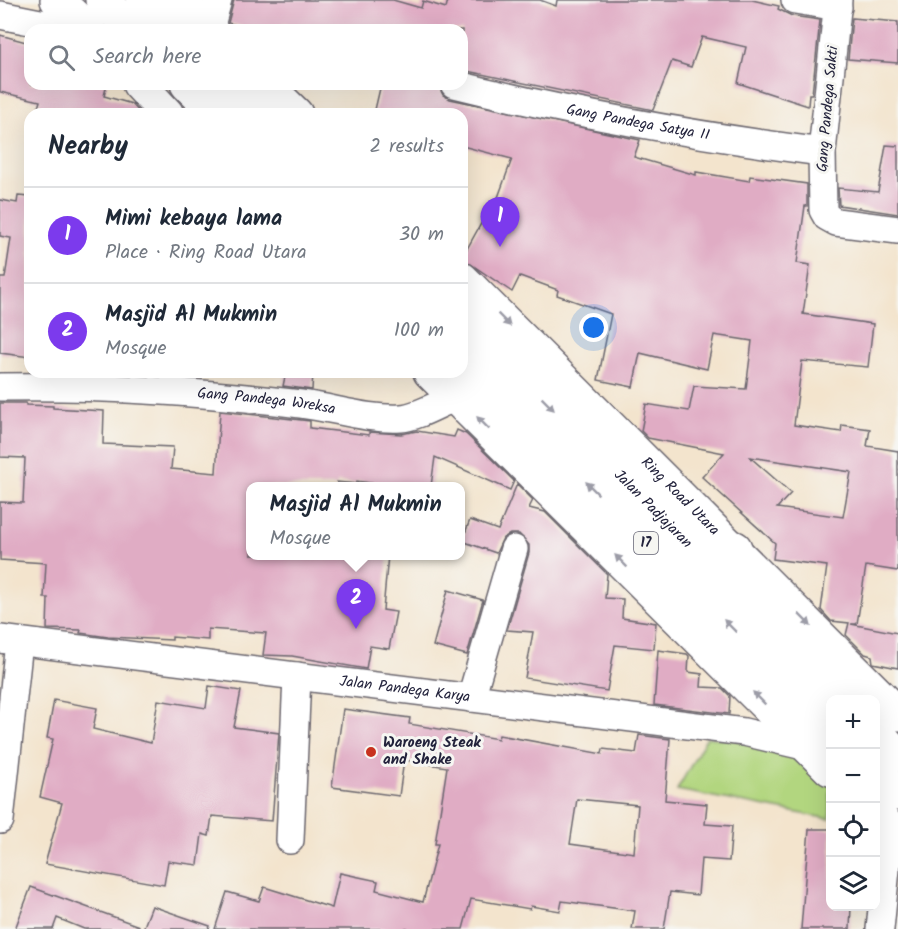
<!DOCTYPE html>
<meta charset="utf-8">
<style>
:root{--surface:#fff;--page:#f2f2f3;--text:#1f2937;--muted:#747a83;--line:#e0e1e3;--accent:#7c3aed}
body{margin:0;font-family:Kalam,sans-serif;background:var(--page);color:var(--text)}
.controls{position:absolute;right:18px;bottom:18px;display:grid;overflow:hidden;border-radius:12px;box-shadow:0 6px 24px #0002}
.controls button{width:54px;height:54px;display:grid;place-items:center;padding:0;border:0;border-bottom:2px solid var(--line);background:var(--surface);color:var(--text);font:30px sans-serif}
.you{position:absolute;left:594px;top:328px;width:21px;height:21px;margin:-15px;border:4px solid #fff;border-radius:50%;background:#1a73e8;box-shadow:0 0 0 9px #1a73e833}
.badge{display:grid;place-items:center;width:39px;height:39px;border-radius:50%;background:var(--accent);color:#fff;font-size:20px;font-weight:700}
.pin{position:absolute;translate:-50% -50px;filter:drop-shadow(0 2px 3px #0008)}
.pin::after{content:'';position:absolute;top:32px;width:21px;height:18px;background:inherit;clip-path:polygon(0 0,100% 0,50% 100%)}
.popup{position:absolute;left:246px;top:482px;width:219px;height:78px;box-sizing:border-box;display:grid;place-content:center;border-radius:12px;background:var(--surface);filter:drop-shadow(0 2px 4px #0005);font-size:20px;white-space:nowrap;color:var(--muted)}
.popup b{font-size:22px;color:var(--text)}
.popup::after{content:'';position:absolute;left:50%;top:100%;margin-left:-12px;border:12px solid transparent;border-top-color:var(--surface)}
.list{margin:0;padding:0;list-style:none}
h2{display:flex;justify-content:space-between;align-items:center;height:78px;margin:0;padding:0 24px;font-size:26px}
h2 small{font-size:20px;font-weight:400;color:var(--muted)}
.list li{display:grid;grid-template-columns:39px 1fr auto;gap:18px;align-items:center;box-sizing:border-box;height:96px;padding:0 24px;border-top:2px solid var(--line)}
.list b{display:block;font-size:22px;white-space:nowrap}
.list p{margin:0;font-size:20px;white-space:nowrap;color:var(--muted)}
.list em{font-size:20px;font-style:normal;color:var(--muted)}
.icon{flex:none;width:33px;height:33px;fill:none;stroke:currentColor;stroke-width:2;stroke-linecap:round;stroke-linejoin:round}
.map{position:relative;flex:none;width:898px;height:929px;overflow:hidden}
.search{position:absolute;background:var(--surface);box-shadow:0 6px 24px #0002;left:24px;top:24px;width:444px;height:66px;display:flex;align-items:center;gap:15px;box-sizing:border-box;padding:0 21px;border-radius:18px;color:var(--muted);font-size:22px}
.panel{position:absolute;background:var(--surface);box-shadow:0 6px 24px #0002;left:24px;top:108px;width:444px;height:270px;border-radius:18px}
.map>svg:first-child{display:block}
.green{fill:#b2d67f;stroke:#6a7c5d;stroke-width:1.5}
.building{fill:#e0acc4;fill-rule:evenodd}
.lines{fill:none;stroke-linecap:round;stroke-linejoin:round}
.minor-casing{stroke:#6b666e;stroke-width:30}
.tertiary-casing{stroke:#6b666e;stroke-width:36}
.trunk-casing{stroke:#6b666e;stroke-width:36}
.minor{stroke:#fff;stroke-width:27}
.tertiary{stroke:#fff;stroke-width:33}
.trunk{stroke:#fff;stroke-width:33}
.oneway{fill:#9c9ca7}
.poi-dot{fill:#c8321e;stroke:#f6f6f2;stroke-width:2}
.labels{text-anchor:middle;dominant-baseline:central;stroke-width:6;stroke-linejoin:round;paint-order:stroke}
.shield{fill:#f6f6f2;stroke:#626272;stroke-width:1.5}
.shield-label{font-size:14px;font-weight:bold;fill:#22223b}
.street-label{font-size:15px;fill:#22223b;stroke:#f6f6f2}
.poi-label{font-size:15px;font-weight:bold;fill:#22223b;stroke:#f6f6f2;text-anchor:start}
</style>
<div class="map">
<svg width="898" height="929" viewBox="0 0 898 929">
<rect width="100%" height="100%" fill="#f6f6f2"/>
<filter id="ink" filterUnits="userSpaceOnUse"><feTurbulence type="fractalNoise" baseFrequency=".0167" numOctaves="2"/><feDisplacementMap in="SourceGraphic" scale="12" xChannelSelector="R" yChannelSelector="G"/><feConvolveMatrix kernelMatrix="1 2 1 2 8 2 1 2 1" color-interpolation-filters="sRGB"/></filter>
<filter id="wash" filterUnits="userSpaceOnUse"><feTurbulence type="fractalNoise" baseFrequency=".008" numOctaves="4" result="noise"/><feDisplacementMap in="SourceGraphic" scale="24" xChannelSelector="R" yChannelSelector="G"/><feGaussianBlur stdDeviation="1.35" result="paint"/><feColorMatrix in="noise" values="0 0 0 0 0 0 0 0 0 0 0 0 0 0 0 0 0 1.4 0 .05"/><feComposite in="paint" operator="in"/></filter>
<g filter="url(#wash)">
<rect width="100%" height="100%" fill="#f3e4cd"/>
<!-- green -->
<path class="green" d="M707,737l86,9 37,37v36l-153,-29z"/>
<g id="blocks">
<!-- building -->
<g class="building">
<path d="M234,0h159l28,8 2,-7 23,7 2,-8h92l16,6 1,-6h195l27,6 -1,3 14,7 28,4 -8,74h-3l-1,12 -70,-23 8,-36 -44,-10 -11,30 -19,-6 -19,49 -191,-40v-40h-156l-24,-7 -1,7h-25l-28,-7z"/>
<path d="M852,18l46,4v41l-50,-4z"/>
<path d="M0,35l30,8v41h77l-3,12 28,8 9,10h-105l4,-13 -40,-9z"/>
<path d="M381,84h46l12,3 4,8 7,4 190,41 -6,17 62,18v-3l53,9 1,-5 57,8v22h-2l-8,57 13,2 -7,49 70,10 -5,43 -66,-6 -8,64 47,7 1,-7 28,4 -3,17 31,5v120l-32,-5 -9,58h-6l47,9v35l-25,-5 -1,-7 -7,-2 -19,-19 3,-12 -18,-2 -10,-11 6,-44 -54,-7 2,-16 -73,-66 22,-24 -76,-15 -7,-7 5,-27 43,7 5,-25 52,3 6,-48 -38,-6 -7,34 -67,-16 -7,34 -35,-7 13,-66 -54,-19 1,-5 -38,-14 -8,16 -50,-34 31,-56 3,1 16,-44 -50,-13v-32h-88zM750,457l101,15 -8,45 -66,-9 14,-15z"/>
<path d="M886,145l12,1v68l-59,-9 -1,-17 40,4z"/>
<path d="M18,196l12,1v160l-30,-4v-75h5l6,-40 -11,-2v-36l17,3z"/>
<path d="M286,372h27l-1,18 -29,-4z"/>
<path d="M0,403h26v2l27,1v2l51,3 -1,33 70,3 -2,22 45,4 4,-62 90,10v7l59,7v-3l32,2 16,-3 37,6 3,-7 9,4 48,47 -4,9 -75,-33 -4,29h-40l-34,-5v3l-20,-2v4h-86v69h137l-5,55 13,2 -7,37 -19,-3 -4,23 -74,-13 -29,-1 3,-22 -58,-4v11l-36,-3v3l-64,-3 -28,-4 1,-3 -34,-1 1,-31h-4l2,-35 -46,-3v-58l23,1 2,-45 -25,-1z"/>
<path d="M517,484l16,16 -4,8 16,4 62,62 -2,24 18,1 -1,19 34,5 -2,26 -39,-4 -8,46 -82,-13 8,-46 -26,-2 22,-77v-8l-10,-11h-9l-7,4 -7,15 -34,-12 8,-21 28,10z"/>
<path d="M448,590l35,10 -16,55 -34,-9z"/>
<path d="M658,650l29,4 2,2 -1,16 14,2 -1,13 21,1 8,8 -1,18 -75,-9z"/>
<path d="M209,686l32,5 -7,36 45,6 -7,88 -60,-5 -3,20 -7,-2 -4,31 -30,-4 -4,24 -119,-21 17,-61 -22,-6 13,-58 -6,-1 7,-38 43,8 -4,21 58,14 7,-43 48,8z"/>
<path d="M343,709l67,9 -1,6 89,15 1,-4 103,19 1,-5 33,4 3,-18 31,4 -5,61 42,4 -2,20 27,2 -3,35 -28,-2 -3,36 -28,-3 -6,37h-32l3,-18 -73,-10 -2,10 -29,-5 -1,3 -59,-10 -8,30h-248l12,-37 32,9 5,-14 68,21 8,-35 38,8 -2,9 47,12 15,-58h-3l12,-77 -43,-7 -5,36 -67,-9zM577,799l61,6 -4,48 -64,-9z"/>
<path d="M809,829h22v77h20l-1,23h-49z"/>
<path d="M31,887l108,39 -1,3h-54l-27,-11 -4,11h-38z"/>
<path d="M152,906l58,20 -1,3h-66z"/>
</g>
</g>
</g>
<g filter="url(#ink)">
<use href="#blocks" fill-opacity="0" stroke="#6b666e" stroke-width="1.5"/>
<g class="lines">
<!-- minor casing -->
<g class="minor-casing">
<g id="minor">
<path d="M795,0l43,7"/>
<path d="M838,0l-16,152 1,58 4,7 9,5 62,8"/>
<path d="M0,15l75,15"/>
<path d="M210,29l8,-29"/>
<path id="s1" d="M454,84c121,30 244,52 368,68"/>
<path id="s2" d="M0,387c100,-2 202,5 301,17 33,4 66,16 100,14 17,-1 39,-15 55,-21"/>
<path id="s3" d="M0,639l744,93 64,15"/>
<path d="M471,698l43,-149"/>
<path d="M0,820l19,-178"/>
<path d="M290,840l7,-164"/>
<path d="M880,929l10,-100"/>
</g>
</g>
<!-- tertiary casing -->
<g class="tertiary-casing">
<g id="tertiary">
<path d="M57,0l32,30"/>
<path d="M178,0l33,30"/>
<path d="M139,84l28,30"/>
<path d="M265,84l31,30"/>
<path id="s4" d="M462,279l436,435"/>
<path d="M430,372l400,397"/>
<path d="M876,814l22,22"/>
</g>
</g>
<!-- trunk casing -->
<g class="trunk-casing">
<g id="trunk">
<path d="M102,0l31,30"/>
<path d="M143,0l30,30"/>
<path d="M187,84l30,30"/>
<path d="M227,84l30,30"/>
<path id="s5" d="M462,318l381,382"/>
<path d="M462,359l368,368"/>
<path d="M712,567l23,-19"/>
<path d="M876,732l22,23"/>
<path d="M876,772l22,22"/>
</g>
</g>
<!-- minor -->
<use href="#minor" class="minor"/>
<!-- tertiary -->
<use href="#tertiary" class="tertiary"/>
<!-- trunk -->
<use href="#trunk" class="trunk"/>
</g>
<!-- one-way arrows -->
<defs><path id="oneway-solid" d="M-6-.8H1V-3.2L6.5 0L1 3.2V.8H-6Z" transform="scale(1.5)"/></defs>
<g class="oneway">
<use href="#oneway-solid" transform="translate(504 320) rotate(45)"/>
<use href="#oneway-solid" transform="translate(548 404) rotate(45)"/>
<use href="#oneway-solid" transform="translate(483 423) rotate(-135)"/>
<use href="#oneway-solid" transform="translate(592 488) rotate(-135)"/>
<use href="#oneway-solid" transform="translate(621 561) rotate(-135)"/>
<use href="#oneway-solid" transform="translate(805 620) rotate(45)"/>
<use href="#oneway-solid" transform="translate(730 626) rotate(-135)"/>
<use href="#oneway-solid" transform="translate(759 698) rotate(-135)"/>
</g>
</g>
<!-- markers -->
<circle class="poi-dot" cx="371" cy="752" r="6"/>
<g class="labels">
<!-- shield labels -->
<rect class="shield" x="634" y="532" width="24" height="22" rx="4.5"/>
<g class="shield-label">
<text x="646" y="543">17</text>
</g>
<!-- street labels -->
<g class="street-label">
<text transform="translate(828 109) rotate(-85)">Gang Pandega Sakti</text>
<text stroke="none"><textPath href="#s1" startOffset="188">Gang Pandega Satya II</textPath></text>
<text stroke="none"><textPath href="#s2" startOffset="267">Gang Pandega Wreksa</textPath></text>
<text stroke="none"><textPath href="#s4" startOffset="308">Ring Road Utara</textPath></text>
<text stroke="none"><textPath href="#s5" startOffset="270">Jalan Padjajaran</textPath></text>
<text stroke="none"><textPath href="#s3" startOffset="408">Jalan Pandega Karya</textPath></text>
</g>
<!-- poi labels -->
<g class="poi-label">
<text x="383" y="743">Waroeng Steak<tspan x="383" dy="17">and Shake</tspan></text>
</g>
</g>
</svg>
<div class="controls">
<button>+</button>
<button>−</button>
<button><svg class="icon" aria-label="locate" viewBox="0 0 24 24"><circle cx="12" cy="12" r="6"/><path d="M12 2v4M12 18v4M2 12h4M18 12h4"/></svg></button>
<button><svg class="icon" aria-label="layers" viewBox="0 0 24 24"><path d="M12 4l9 5-9 5-9-5zM3 14l9 5 9-5"/></svg></button>
</div>
<div class="you"></div>
<div class="pin badge" style="left:500px;top:247px">1</div>
<div class="pin badge" style="left:356px;top:629px">2</div>
<div class="popup"><b>Masjid Al Mukmin</b>Mosque</div>
<div class="search"><svg class="icon" aria-label="search" viewBox="0 0 24 24"><circle cx="10" cy="10" r="6"/><path d="M15 15l6 6"/></svg>Search here</div>
<section class="panel">
<h2>Nearby<small>2 results</small></h2>
<ul class="list">
<li><span class="badge">1</span><div><b>Mimi kebaya lama</b><p>Place · Ring Road Utara</p></div><em>30 m</em></li>
<li><span class="badge">2</span><div><b>Masjid Al Mukmin</b><p>Mosque</p></div><em>100 m</em></li>
</ul>
</section>
</div>
